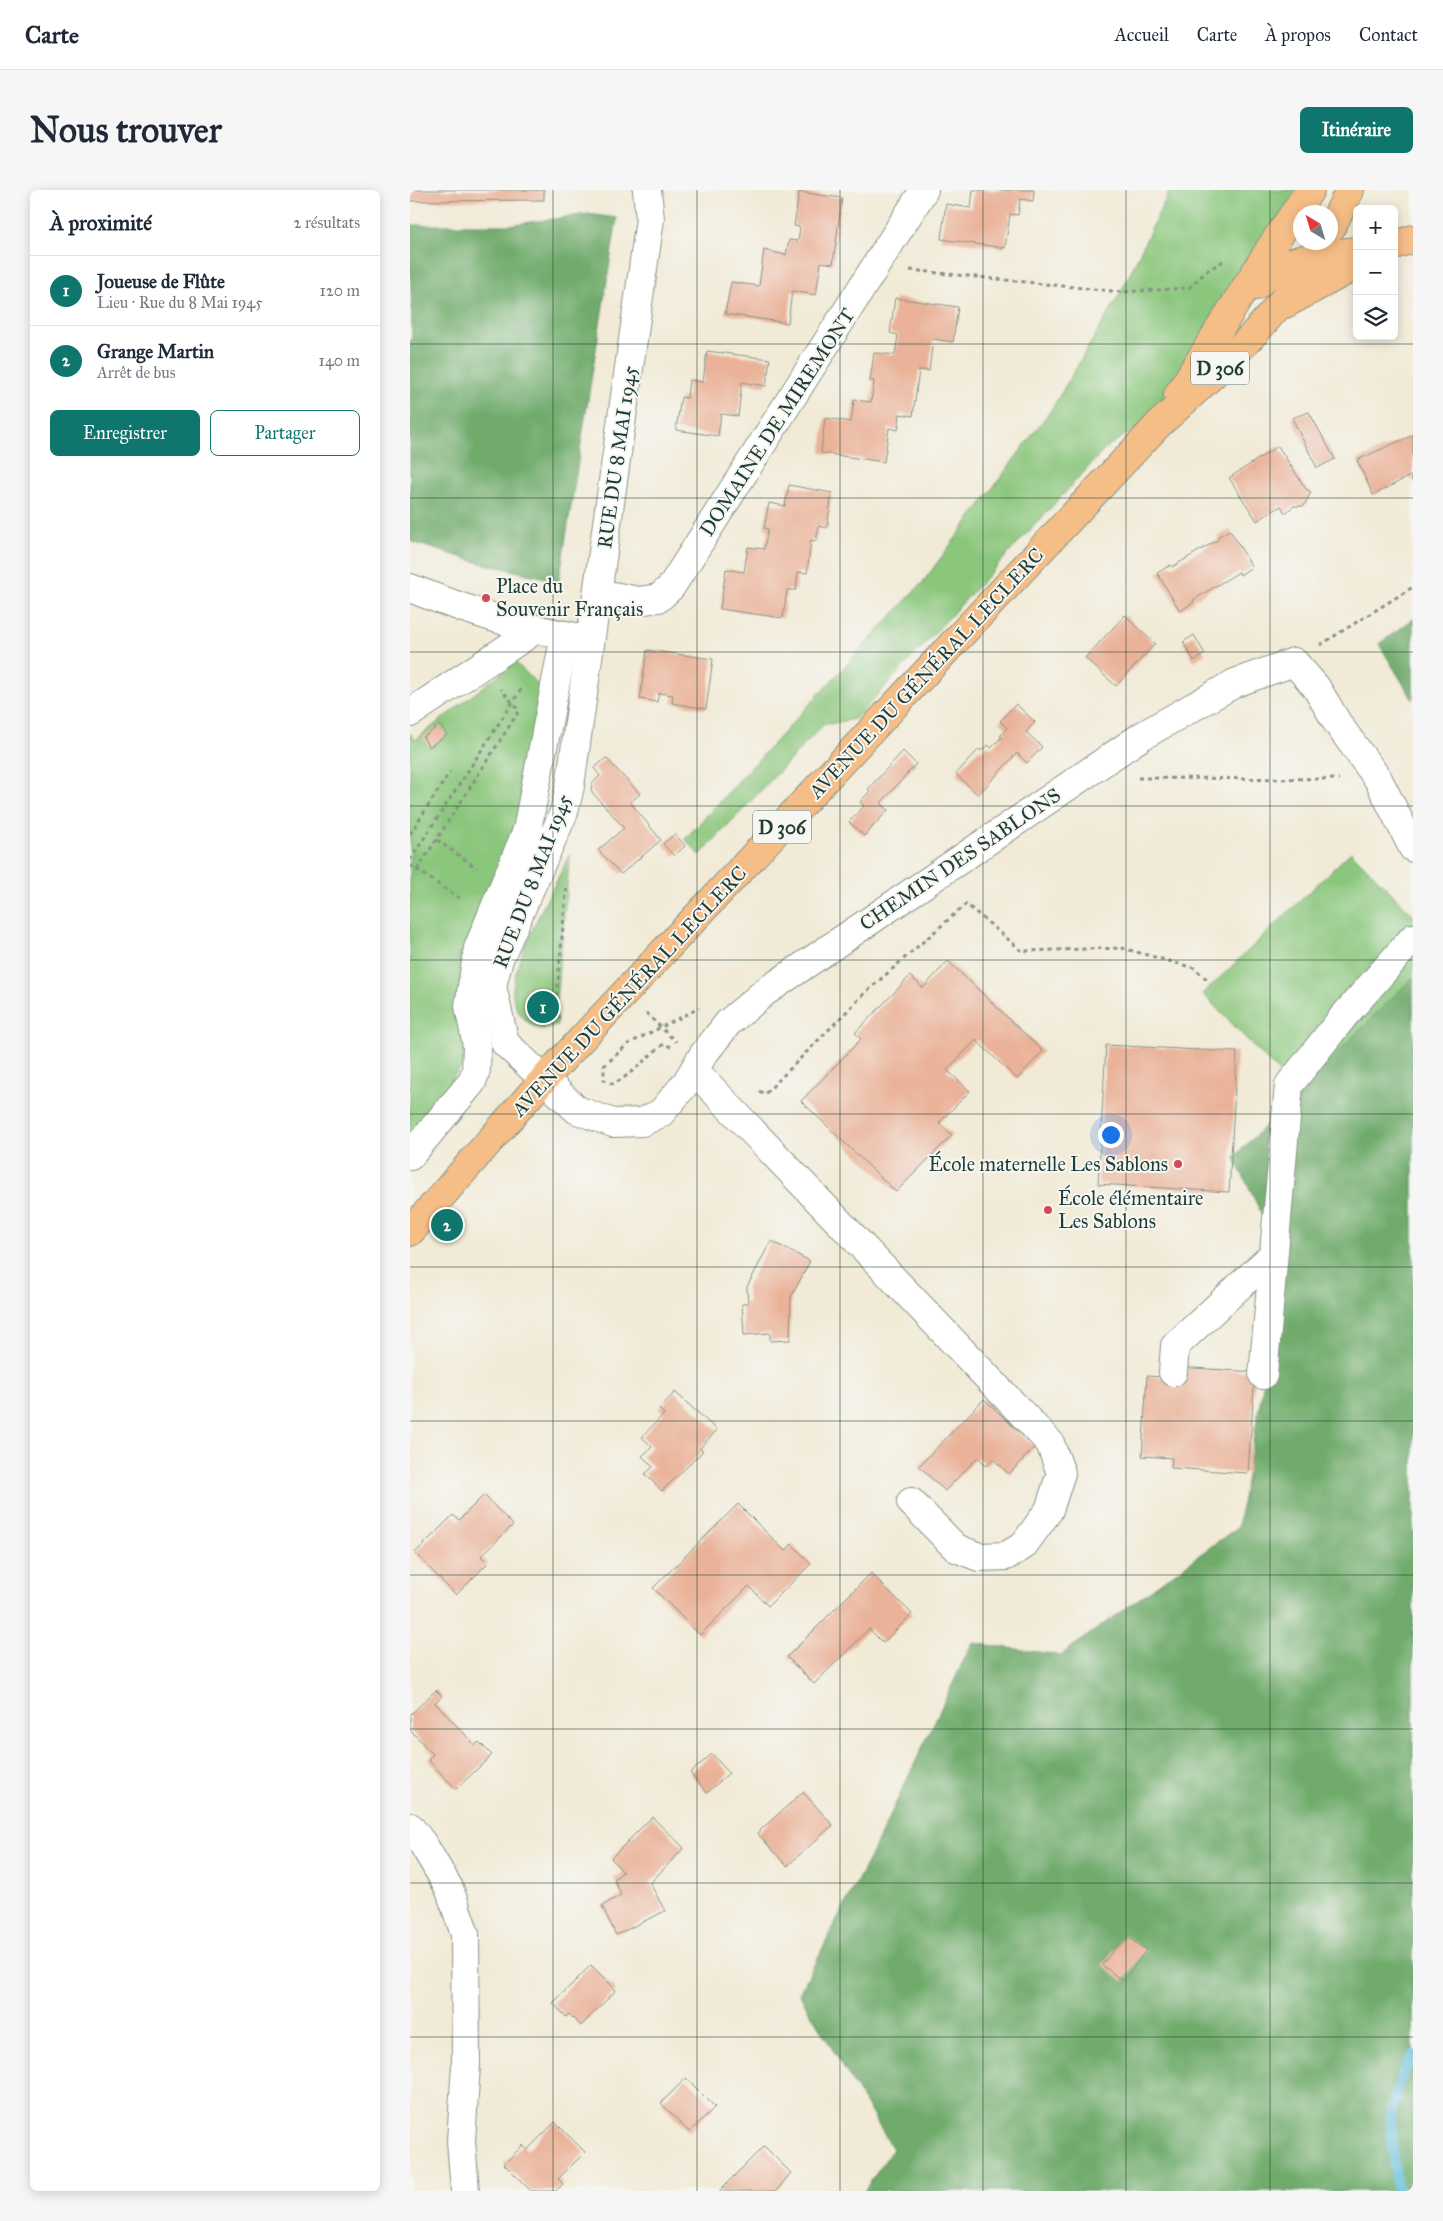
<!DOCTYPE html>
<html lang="fr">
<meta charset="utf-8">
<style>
:root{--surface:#fff;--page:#f6f6f7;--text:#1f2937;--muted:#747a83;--line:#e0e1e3;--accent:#0f766e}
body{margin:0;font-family:"IM FELL Great Primer",serif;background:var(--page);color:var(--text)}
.controls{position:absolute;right:15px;top:15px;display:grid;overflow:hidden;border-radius:8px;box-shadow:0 2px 12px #0003}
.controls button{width:45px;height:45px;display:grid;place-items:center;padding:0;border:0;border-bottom:1px solid var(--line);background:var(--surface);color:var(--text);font:25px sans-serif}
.compass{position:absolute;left:883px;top:15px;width:45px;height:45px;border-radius:50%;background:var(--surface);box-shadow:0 2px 12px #0003;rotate:322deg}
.you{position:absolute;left:700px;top:944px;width:18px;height:18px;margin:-12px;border:4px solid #fff;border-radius:50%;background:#1a73e8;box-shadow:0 0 0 8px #1a73e833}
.badge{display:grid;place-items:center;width:32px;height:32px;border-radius:50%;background:var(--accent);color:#fff;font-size:16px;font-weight:700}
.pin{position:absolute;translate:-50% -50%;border:2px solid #fff;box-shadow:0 1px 5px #0006}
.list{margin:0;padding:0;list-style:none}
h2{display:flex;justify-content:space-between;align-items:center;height:65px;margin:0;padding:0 20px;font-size:21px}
h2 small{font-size:16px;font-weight:400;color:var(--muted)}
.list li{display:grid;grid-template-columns:32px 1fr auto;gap:15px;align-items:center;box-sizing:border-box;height:70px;padding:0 20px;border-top:1px solid var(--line)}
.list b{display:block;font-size:19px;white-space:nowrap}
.list p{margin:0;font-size:16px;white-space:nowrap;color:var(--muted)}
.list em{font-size:16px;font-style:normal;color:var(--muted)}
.actions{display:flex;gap:10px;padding:15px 20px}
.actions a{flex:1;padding:11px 0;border:1px solid var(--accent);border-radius:8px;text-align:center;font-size:18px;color:var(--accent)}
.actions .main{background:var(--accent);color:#fff}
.icon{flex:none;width:28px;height:28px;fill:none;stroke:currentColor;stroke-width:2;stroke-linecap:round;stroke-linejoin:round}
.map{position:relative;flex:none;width:1003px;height:2001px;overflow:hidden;border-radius:8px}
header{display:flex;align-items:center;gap:30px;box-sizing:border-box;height:70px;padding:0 25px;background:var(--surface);border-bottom:1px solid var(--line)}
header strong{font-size:24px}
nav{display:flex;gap:28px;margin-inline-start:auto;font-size:18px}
.intro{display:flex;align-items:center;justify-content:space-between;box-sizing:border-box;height:120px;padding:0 30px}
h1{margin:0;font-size:35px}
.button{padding:12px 22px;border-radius:8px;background:var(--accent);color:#fff;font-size:18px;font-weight:700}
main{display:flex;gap:30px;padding:0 30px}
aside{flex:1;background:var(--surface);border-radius:8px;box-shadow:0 2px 12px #0003}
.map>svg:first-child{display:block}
.green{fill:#8ac67c;stroke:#548258}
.forest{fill:#6fab6c;stroke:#477450}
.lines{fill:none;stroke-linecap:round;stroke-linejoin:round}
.stream{stroke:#5dbbdb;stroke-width:10}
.building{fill:#eab299}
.minor-casing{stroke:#889485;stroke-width:30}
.major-casing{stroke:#889485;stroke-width:30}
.path{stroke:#889485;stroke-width:3;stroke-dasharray:4 4;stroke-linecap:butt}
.minor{stroke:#fff;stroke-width:28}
.major{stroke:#f6be87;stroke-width:28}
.grid{fill:none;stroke:#1f3d34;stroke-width:1;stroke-opacity:0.55}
.poi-dot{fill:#d1495b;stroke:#f6f6f2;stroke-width:2}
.labels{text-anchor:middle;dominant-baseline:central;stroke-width:4;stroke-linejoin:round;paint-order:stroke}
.shield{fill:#f6f6f2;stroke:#60746d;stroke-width:1}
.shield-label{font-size:19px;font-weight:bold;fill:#1f3d34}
.street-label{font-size:20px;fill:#1f3d34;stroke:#f6f6f2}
.poi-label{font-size:20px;fill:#1f3d34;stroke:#f6f6f2;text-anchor:start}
</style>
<header>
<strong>Carte</strong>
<nav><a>Accueil</a><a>Carte</a><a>À propos</a><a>Contact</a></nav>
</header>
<div class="intro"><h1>Nous trouver</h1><a class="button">Itinéraire</a></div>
<main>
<aside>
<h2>À proximité<small>2 résultats</small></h2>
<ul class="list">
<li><span class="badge">1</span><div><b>Joueuse de Flûte</b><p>Lieu · Rue du 8 Mai 1945</p></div><em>120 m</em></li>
<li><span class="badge">2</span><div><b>Grange Martin</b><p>Arrêt de bus</p></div><em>140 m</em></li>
</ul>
<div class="actions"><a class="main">Enregistrer</a><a>Partager</a></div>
</aside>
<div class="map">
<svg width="1003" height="2001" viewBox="0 0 1003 2001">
<rect width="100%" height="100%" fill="#f6f6f2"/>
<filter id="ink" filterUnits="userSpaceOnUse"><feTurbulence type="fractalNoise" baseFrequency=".02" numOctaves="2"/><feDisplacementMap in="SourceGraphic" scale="10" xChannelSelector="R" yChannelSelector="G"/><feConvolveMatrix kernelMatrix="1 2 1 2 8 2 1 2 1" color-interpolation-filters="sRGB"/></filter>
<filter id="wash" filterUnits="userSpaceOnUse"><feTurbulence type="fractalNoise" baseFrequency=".0096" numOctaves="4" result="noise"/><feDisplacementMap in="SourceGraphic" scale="20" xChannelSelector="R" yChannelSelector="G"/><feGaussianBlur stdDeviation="1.12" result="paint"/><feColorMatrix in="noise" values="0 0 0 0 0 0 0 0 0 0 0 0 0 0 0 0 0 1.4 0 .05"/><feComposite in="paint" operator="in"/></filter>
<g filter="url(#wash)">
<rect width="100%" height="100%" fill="#f1ead6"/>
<!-- green -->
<g class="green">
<path d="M760,0h126l-149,232 -39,24 -253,273 -32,6 -123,130 -15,-16 238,-257 130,-175 68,-115z"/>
<path d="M105,472l32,31 -85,373 -52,67v-400l5,7z"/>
<path d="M941,662l62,63v67l-114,111 -96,-99z"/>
<path d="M160,664l-14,146 1,25c-11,5 -20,5 -29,-3 -10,-8 -16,-20 -15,-33 3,-37 41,-101 57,-135z"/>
</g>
<!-- forest -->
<g class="forest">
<path d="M178,24l29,4 -58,363 -79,-18 -68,-21 -2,-3v-196l2,-5 -2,-113h99z"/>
<path d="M1003,429v81l-34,-56z"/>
<path d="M1003,787v1214h-549l29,-42 -94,-155 77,-149 96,-202 89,12 177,-128 47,-265 -51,-105z"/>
</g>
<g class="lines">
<!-- stream -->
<path class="stream" d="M987,2001l-7,-73 11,-41 12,-22"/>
</g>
<g id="blocks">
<!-- building -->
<g class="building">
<path d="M0,0h134v10l-134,1z"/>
<path d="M563,0h61l-1,11 -13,-2 -2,16 -8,-1 -5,34 -64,-9 5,-35 25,4z"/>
<path d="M389,2l43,6 -9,66 -12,-2 -5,33 -24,-4 -4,32 -63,-9 6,-32 28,4 5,-36 22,5 3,-15 9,1 2,-14 -6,-1z"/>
<path d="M485,108l63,9 -5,35 -20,-3 -4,32 -10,-1 -6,46 -13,-2 -2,16 -9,-2 -5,34 -63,-9 4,-35 26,4 3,-22 17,2 3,-21h-4l4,-28 21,2 3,-20 -8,-2z"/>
<path d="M297,161l63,8 -4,27 -24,-4 -4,34 -17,-2 -3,22 -42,-6 5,-33 6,1 2,-18 14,2z"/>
<path d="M899,222l26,47 -18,9 -25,-50z"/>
<path d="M1003,245v48l-3,-7 -37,19 -16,-35z"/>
<path d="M868,256l28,43 5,3 -7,14h-10l-9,7 -4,-7 -24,15 -28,-43z"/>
<path d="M379,295l43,8 -5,35 -8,-2 -3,15 -5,-1 -4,33 -9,-1 -2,18h-9l-4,28 -63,-9 6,-40 18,3 4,-25 16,2 4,-20 -4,-1 5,-25 16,3z"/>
<path d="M820,340l22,37 -12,8 -1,-3 -46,28 1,2 -14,9 -23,-38 14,-8 1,2 47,-28 -2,-2z"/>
<path d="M715,425l30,29 -39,42 -31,-28z"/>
<path d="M784,445l11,19 -11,7 -11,-19z"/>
<path d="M237,460l66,9 -7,50 -34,-6 1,-8 -14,-2 -2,9 -17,-3z"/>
<path d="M606,514l19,18 -9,10 16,15 -15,16 -10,-10 -39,42 -22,-21 23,-25 2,2 7,-6 3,3 11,-11 -2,-1 7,-8 -7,-7z"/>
<path d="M30,535l7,10 -18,12 -6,-10z"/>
<path d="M493,561l13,13 -35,39 7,7 -24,26 -15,-14 15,-16 -4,-4 10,-11 -2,-2z"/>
<path d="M196,568l34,36 -10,8 31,38 -40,34 -23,-24 26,-22 -33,-37 1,-8 8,-7 -6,-8z"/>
<path d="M265,644l10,12 -11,10 -11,-12z"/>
<path d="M538,771l95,90 -26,28 -41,-39 -29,30 23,21 -31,32 13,12 -56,57 -95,-91 60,-62 -6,-6 55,-57 13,12z"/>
<path d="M696,855l131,7 -8,140 -131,-8z"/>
<path d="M361,1051l39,20 -19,36 -1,43 -20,1v-8l-26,2 -2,-31 6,-1 -1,-16z"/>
<path d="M768,1177l77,5 -7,101 -77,-5 1,-10 -30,-2 5,-80 30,2z"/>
<path d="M265,1202l42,38 -17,18 3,3 -41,40 -17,-17 8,-7 -11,-11 10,-9 -10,-10 22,-23 -5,-5z"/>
<path d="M574,1209l51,48 -26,27 -16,-15 -6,7 -9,-9 -33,34 -26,-25z"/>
<path d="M74,1305l29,30 -32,31 7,7 -32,32 -41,-42 38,-38 6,5z"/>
<path d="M328,1314l47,47 7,-7 19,20 -43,42 -19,-20 -49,49 -47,-47z"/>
<path d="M461,1383l41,41 -29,29 -14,-14 -55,55 -27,-27z"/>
<path d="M26,1500l6,6 -7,7 40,42 4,-3 13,13 -36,34 -28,-29 5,-6 -23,-24v-15z"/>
<path d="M302,1564l17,19 -22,20 -17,-20z"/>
<path d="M393,1602l30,33 -46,41 -30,-33z"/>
<path d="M242,1627l32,31 -34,35 15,28 -49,24 -14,-29 19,-11 -7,-16 9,-7 -12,-14z"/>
<path d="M715,1745l21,15 -23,31 -21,-16z"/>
<path d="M181,1775l25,25 -35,36 -12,-12 -3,3 -13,-14z"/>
<path d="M276,1888l29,29 -26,25 -28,-29z"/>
<path d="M145,1932l30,30 -27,27 5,5 -7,7h-25l-27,-27 19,-19 4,5z"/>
<path d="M354,1956l27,27 -15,18h-57z"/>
</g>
</g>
</g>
<g filter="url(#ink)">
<use href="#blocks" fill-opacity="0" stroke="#889485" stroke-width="1"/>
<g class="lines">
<!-- minor casing -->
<g class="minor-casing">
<g id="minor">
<path d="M237,0l3,29 -80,567 -6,26 -65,147 -7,27 13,57 72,67 36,13 29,-1 19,-9 25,-30 17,-28 25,-32 37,-31 377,-256 93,-53 59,-21 22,25 22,37 40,55 35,69"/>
<path d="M0,398c55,22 113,41 172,50"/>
<path d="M188,403l40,8 21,-3 12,-11 253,-397"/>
<path d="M0,523l126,-84"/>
<path d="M284,880l356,373 11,30 -12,37 -26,36 -17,10 -27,1 -23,-9 -45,-46"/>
<path d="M0,966l62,-74 4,-12 1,-24 -8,-40 9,-58 49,-118 38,-195"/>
<path d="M763,1182l2,-26 98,-91"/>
<path d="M853,1185l26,-290 54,-68 70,-79"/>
<path d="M0,1637l13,17 26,44 16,46 1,131 -5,76 4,50"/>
</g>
</g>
<!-- major casing -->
<g class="major-casing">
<g id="major">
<path d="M921,38l19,-38"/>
<path d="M984,55l19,-6"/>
<path d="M846,96l21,-20 38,-10 42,-5"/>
<path d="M875,114l72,-39"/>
<path d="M768,205l93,-148 39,-57"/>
<path d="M0,1042l134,-153 614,-654c61,-55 123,-110 165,-183"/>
</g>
</g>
<!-- path -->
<g class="path">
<path d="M500,80l211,22 68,-4 19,-18 17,-10"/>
<path d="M910,455l93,-58"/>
<path d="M728,588l201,1"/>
<path d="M0,644l40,-62"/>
<path d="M27,650l40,28"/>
<path d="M0,670l112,-172"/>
<path d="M0,675l53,36"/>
<path d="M7,680l102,-159 -18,-22"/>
<path d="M236,823l30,29"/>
<path d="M150,829l-4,-18 11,-117"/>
<path d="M261,857l-7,-3c-18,13 -32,31 -51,40l-9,-4v-14l24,-22 71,-36"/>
<path d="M349,901l6,3 100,-101 101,-89 56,47 100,-3 72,20 15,13"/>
</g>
<!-- minor -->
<use href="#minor" class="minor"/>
<!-- major -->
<use href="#major" class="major"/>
</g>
</g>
<!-- grid -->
<path class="grid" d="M143,0v2001M287,0v2001M430,0v2001M573,0v2001M716,0v2001M860,0v2001M0,154h1003M0,308h1003M0,462h1003M0,616h1003M0,770h1003M0,924h1003M0,1077h1003M0,1231h1003M0,1385h1003M0,1539h1003M0,1693h1003M0,1847h1003"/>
<!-- markers -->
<g class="poi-dot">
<circle cx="76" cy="408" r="5"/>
<circle cx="768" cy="974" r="5"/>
<circle cx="638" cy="1020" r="5"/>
</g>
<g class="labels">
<!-- shield labels -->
<g class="shield">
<rect x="781" y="161.5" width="58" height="33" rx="4"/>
<rect x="343" y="620.5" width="58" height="33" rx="4"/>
</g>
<g class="shield-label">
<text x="810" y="178">D 306</text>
<text x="372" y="637">D 306</text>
</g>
<!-- street labels -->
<g class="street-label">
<text transform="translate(367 232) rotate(-57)">DOMAINE DE MIREMONT</text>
<text transform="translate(207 267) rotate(-82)">RUE DU 8 MAI 1945</text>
<text transform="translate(516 483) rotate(-47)">AVENUE DU GÉNÉRAL LECLERC</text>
<text transform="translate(550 669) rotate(-34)">CHEMIN DES SABLONS</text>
<text transform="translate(122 691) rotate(-69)">RUE DU 8 MAI 1945</text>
<text transform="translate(219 801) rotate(-47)">AVENUE DU GÉNÉRAL LECLERC</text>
</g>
<!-- poi labels -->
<g class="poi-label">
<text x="86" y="396">Place du<tspan x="86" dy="23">Souvenir Français</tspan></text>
<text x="758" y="974" text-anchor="end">École maternelle Les Sablons</text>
<text x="648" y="1008">École élémentaire<tspan x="648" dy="23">Les Sablons</tspan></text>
</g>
</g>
</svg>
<div class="controls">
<button>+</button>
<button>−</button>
<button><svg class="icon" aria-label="layers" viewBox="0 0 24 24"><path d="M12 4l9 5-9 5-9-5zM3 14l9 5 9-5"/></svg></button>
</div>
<svg class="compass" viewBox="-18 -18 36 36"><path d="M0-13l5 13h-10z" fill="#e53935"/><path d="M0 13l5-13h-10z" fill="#747a83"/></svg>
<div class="you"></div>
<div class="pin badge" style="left:133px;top:817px">1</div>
<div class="pin badge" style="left:37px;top:1035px">2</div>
</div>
</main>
